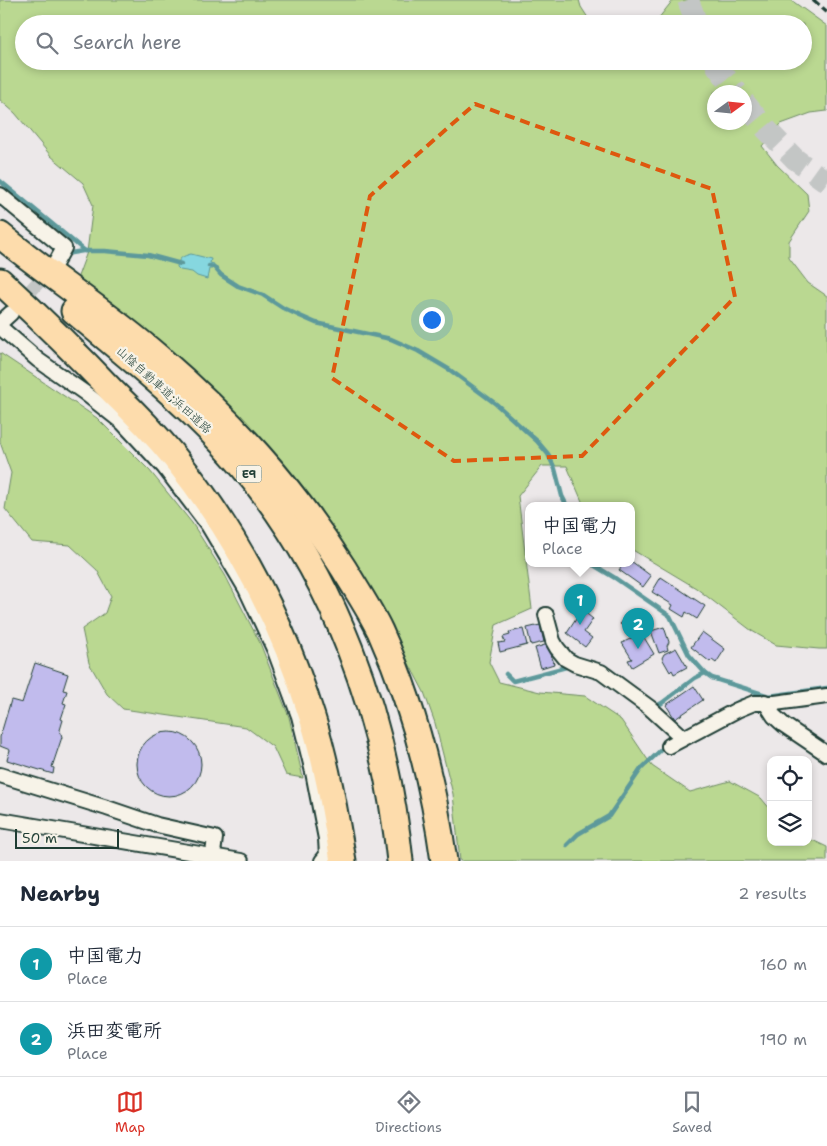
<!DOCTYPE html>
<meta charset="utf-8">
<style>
:root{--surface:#fff;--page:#f2f2f3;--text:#1f2937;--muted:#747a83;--line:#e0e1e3;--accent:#d93025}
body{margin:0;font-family:"Shantell Sans","Klee One",sans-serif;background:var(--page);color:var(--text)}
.controls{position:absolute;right:15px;bottom:15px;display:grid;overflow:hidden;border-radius:10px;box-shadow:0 2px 8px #0003}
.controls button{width:45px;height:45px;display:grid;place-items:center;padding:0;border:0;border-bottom:1px solid var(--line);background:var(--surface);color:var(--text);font:25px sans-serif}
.compass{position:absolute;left:707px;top:85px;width:45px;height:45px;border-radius:50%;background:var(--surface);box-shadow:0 2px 8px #0003;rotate:75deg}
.scale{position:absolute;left:15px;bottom:12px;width:104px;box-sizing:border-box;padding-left:5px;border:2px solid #1f3d34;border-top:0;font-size:14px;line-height:18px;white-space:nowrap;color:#1f3d34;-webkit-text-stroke:4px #f7f3e8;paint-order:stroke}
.you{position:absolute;left:431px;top:319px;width:18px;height:18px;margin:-12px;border:4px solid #fff;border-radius:50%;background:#1a73e8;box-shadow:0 0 0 8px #1a73e833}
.badge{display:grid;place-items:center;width:32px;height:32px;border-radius:50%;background:var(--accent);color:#fff;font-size:16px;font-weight:700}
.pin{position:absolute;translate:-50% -41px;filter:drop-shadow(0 1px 2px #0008)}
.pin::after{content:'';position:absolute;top:26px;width:18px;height:15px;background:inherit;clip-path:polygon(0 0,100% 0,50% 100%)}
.popup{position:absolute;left:525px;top:502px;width:110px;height:65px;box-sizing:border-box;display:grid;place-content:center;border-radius:10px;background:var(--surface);filter:drop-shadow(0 1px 4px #0005);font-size:16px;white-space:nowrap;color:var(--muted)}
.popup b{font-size:19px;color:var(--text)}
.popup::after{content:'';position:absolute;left:50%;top:100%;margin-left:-10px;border:10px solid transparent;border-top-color:var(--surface)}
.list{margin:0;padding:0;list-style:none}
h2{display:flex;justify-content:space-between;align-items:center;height:65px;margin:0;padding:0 20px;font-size:21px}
h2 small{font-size:16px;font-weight:400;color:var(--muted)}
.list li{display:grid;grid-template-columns:32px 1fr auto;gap:15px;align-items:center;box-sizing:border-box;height:75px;padding:0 20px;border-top:1px solid var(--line)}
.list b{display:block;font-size:19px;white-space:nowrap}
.list p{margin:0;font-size:16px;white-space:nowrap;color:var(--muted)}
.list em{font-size:16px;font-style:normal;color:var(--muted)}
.icon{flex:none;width:28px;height:28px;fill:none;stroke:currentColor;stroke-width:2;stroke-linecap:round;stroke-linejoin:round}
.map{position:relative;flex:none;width:827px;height:861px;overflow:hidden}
.search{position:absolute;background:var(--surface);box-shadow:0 2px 8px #0003;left:15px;right:15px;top:15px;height:55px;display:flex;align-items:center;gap:12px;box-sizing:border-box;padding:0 18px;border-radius:28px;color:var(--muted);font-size:19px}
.sheet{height:215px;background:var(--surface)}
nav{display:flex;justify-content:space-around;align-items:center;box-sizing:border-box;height:70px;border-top:1px solid var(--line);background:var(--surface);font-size:14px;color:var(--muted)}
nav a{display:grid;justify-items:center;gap:2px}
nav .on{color:var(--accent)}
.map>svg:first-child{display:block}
.green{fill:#bad891;stroke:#6c8a62;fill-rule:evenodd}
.water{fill:#86d7df;stroke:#5d999b}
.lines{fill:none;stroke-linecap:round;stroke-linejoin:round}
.stream{stroke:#5d999b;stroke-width:4.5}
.building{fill:#c1bbed;stroke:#1f3d34}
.minor-tunnel{stroke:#c3c6c5;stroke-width:14;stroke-dasharray:14 7;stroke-linecap:butt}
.trunk-tunnel{stroke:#c3c6c5;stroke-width:22;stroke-dasharray:22 11;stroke-linecap:butt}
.minor-casing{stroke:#1f3d34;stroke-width:18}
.motorway-casing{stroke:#1f3d34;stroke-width:29}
.minor{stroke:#f7f3e8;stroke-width:14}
.motorway{stroke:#fddcac;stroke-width:25}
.rail{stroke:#1f3d34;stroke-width:4;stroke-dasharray:8 4;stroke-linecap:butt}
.marked{fill:none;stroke:#de580e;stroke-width:4;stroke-dasharray:10 6;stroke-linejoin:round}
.labels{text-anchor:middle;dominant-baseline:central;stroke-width:4.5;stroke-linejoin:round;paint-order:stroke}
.shield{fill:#f7f3e8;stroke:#60746a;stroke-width:1}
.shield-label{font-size:11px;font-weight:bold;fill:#1f3d34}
.street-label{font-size:12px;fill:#1f3d34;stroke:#f7f3e8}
</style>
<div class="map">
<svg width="827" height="861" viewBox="0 0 827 861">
<rect width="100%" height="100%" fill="#ece8e9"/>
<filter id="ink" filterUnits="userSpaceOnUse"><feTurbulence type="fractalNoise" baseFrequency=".02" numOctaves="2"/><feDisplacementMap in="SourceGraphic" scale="10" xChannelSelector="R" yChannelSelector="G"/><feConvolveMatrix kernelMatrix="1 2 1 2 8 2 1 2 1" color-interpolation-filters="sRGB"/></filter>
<g filter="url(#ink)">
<!-- green -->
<g class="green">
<path d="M0,0h579l2,7 11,17h-568v37h779v-37h-149l19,-24h118l36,26v85l-16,2 -30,11 -19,22 15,19 30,29 2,17 -20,30v17l19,25 19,13v353h-8l-43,-4 -24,-14 -56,-43 -65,-39v-43h-47l-17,-40h-25l-24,30 14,113 -36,16 -7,37 10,20 41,10 45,4 36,24 31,46 38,26 40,-11 31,17 10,12v32h37v-4l19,9v14h-367l-7,-67 -18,-71 -11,-31 -46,-87 -44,-75 -70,-83 -69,-74 -82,-64 -36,-30 10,-27 6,-47 -10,-22 -32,-27 -36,-43 -15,-13zM714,92h30v30h-30z"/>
<path d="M0,353l97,65 53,53 42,52 33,52 35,68 29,74 14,61 -17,-3 -13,-28 -27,-20 -123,-18 -16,-15 -18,-31 -7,-34 23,-16 6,-17 -14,-26 -27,-25 -38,-3 -27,-33 6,-36 -11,-31z"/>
</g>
<!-- water -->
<path class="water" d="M191,254l20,5 -1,4 4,1 -2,5h-3l-2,10 -10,-3 -5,-4 -12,-2 -3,-3c1,-9 6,-11 14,-13z"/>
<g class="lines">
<!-- stream -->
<g class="stream">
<path d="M0,181l85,70"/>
<path d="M64,255l1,-1 18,-3h22l43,4 33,9"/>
<path d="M209,266l5,1 7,8 17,11 25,9 20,13 17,8 16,7 75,16 27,12 32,19 46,34 41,37 11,13 7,15 7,27 5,10"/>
<path d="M592,564l23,14 55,38 19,39 16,18 7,5 57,18 58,-8"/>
<path d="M506,674l7,7 57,-15"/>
<path d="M654,704l2,2 6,-3 33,-25 10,-5"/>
<path d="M733,705l7,-4 8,-2"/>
<path d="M567,845l11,-11 31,-18 32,-47 25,-24"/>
</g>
</g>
<!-- building -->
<g class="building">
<path d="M631,561l20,15 -8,11 -24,-17 2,-3 -5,-3h15z"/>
<path d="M661,577l44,29 -8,13 -11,-7 -2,5 -13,-8 2,-4 -21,-13z"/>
<path d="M634,609l7,7 -13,14 -8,-6z"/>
<path d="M582,610l11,9 -9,13 8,6 -7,9 -18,-14z"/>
<path d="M540,625l4,17 -13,3 -4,-17z"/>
<path d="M664,627l5,15 -2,4 1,4 -9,3 -8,-22z"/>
<path d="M523,629l4,16 -27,7 -2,-9 7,-1 -2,-5 7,-2 -1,-3z"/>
<path d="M639,629l15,25 -22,13 -4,-7 4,-1 -10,-16 12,-6 -3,-4z"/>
<path d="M702,632l23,17 -9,14 -4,-3 -2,2 -19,-15z"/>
<path d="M548,644l6,20 -13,4 -6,-20z"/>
<path d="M676,648l11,19 -13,7 -2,-4 -2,2 -8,-14 2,-4z"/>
<path d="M35,663l33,11 -5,16 4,1 -4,12 3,1 -5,15 2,1 -3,10 2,7 -10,30 2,1 -1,6 -46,-14 3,-10 -10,-4v-9l11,-37 11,3z"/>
<path d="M694,686l9,14 -28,19 -9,-14z"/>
<circle cx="169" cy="764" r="32"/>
</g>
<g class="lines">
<!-- minor-tunnel -->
<path class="minor-tunnel" d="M17,306l34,-38"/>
<!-- trunk-tunnel -->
<g class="trunk-tunnel">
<path d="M688,0l9,24"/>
<path d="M715,61l2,5 20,26"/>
<path d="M744,102l22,27 29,30 32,23"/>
</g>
<!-- minor casing -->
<g class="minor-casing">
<g id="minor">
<path d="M0,195l64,53 -10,18"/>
<path d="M0,323l11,-10"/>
<path d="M0,327l38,33 47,33 38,30 41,44 44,58 38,64 29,62 24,65 14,56 13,67 1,16 -5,6"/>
<path d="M546,615l7,26 4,7 9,11 9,5 26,8 49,36 33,30"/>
<path d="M765,702l9,14 10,9 43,29"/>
<path d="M669,746l68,-36 17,-7h21l52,-7"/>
<path d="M0,775l107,33 50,17 58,13 -3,23"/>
<path d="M0,820l241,41"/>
</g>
</g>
<!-- motorway casing -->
<g class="motorway-casing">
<g id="motorway">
<path d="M0,235c51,42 108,78 158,122 73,63 134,129 186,212 12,20 26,41 36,62 33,73 53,151 64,230"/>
<path d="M0,281c39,36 77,73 113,111 22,21 43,43 62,66 62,77 108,165 137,259 15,47 23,96 31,144"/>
<path d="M74,311c57,48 116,94 164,150 97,112 147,255 162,400"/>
</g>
</g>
<!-- minor -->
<use href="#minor" class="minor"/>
<!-- motorway -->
<use href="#motorway" class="motorway"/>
<!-- rail -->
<path class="rail" d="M813,0l14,12"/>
</g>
</g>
<!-- marked area -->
<path class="marked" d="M475,104l237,85 23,108 -153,159 -128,5 -122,-83 38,-182z"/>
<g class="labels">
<!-- shield labels -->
<rect class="shield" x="236.5" y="465.5" width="25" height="17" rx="4"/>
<g class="shield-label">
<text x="249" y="474">E9</text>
</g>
<!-- street labels -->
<g class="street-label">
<text transform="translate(164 390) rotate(42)">山陰自動車道;浜田道路</text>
</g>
</g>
</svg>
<div class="controls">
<button><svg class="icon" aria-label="locate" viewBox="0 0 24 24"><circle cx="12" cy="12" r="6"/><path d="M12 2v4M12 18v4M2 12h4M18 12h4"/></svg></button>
<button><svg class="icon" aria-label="layers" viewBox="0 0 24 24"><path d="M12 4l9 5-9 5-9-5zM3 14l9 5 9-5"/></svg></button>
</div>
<svg class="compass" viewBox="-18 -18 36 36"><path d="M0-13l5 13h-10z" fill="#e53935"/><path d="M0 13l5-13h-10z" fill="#747a83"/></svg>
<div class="scale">50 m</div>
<div class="you"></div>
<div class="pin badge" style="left:580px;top:625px;background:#0f9aa8">1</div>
<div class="popup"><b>中国電力</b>Place</div>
<div class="pin badge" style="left:638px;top:649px;background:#0f9aa8">2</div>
<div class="search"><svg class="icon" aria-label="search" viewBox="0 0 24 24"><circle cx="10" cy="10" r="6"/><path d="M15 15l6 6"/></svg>Search here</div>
</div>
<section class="sheet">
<h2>Nearby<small>2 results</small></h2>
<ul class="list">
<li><span class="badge" style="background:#0f9aa8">1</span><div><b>中国電力</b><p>Place</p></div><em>160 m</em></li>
<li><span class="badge" style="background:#0f9aa8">2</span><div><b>浜田変電所</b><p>Place</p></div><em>190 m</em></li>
</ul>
</section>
<nav>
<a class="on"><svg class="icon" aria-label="map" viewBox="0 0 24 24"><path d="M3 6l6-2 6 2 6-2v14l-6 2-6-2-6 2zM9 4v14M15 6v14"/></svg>Map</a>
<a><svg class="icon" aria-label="directions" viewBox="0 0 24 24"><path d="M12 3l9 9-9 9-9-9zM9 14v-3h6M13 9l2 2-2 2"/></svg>Directions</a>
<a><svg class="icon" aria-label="saved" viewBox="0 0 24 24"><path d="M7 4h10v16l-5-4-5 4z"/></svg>Saved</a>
</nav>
